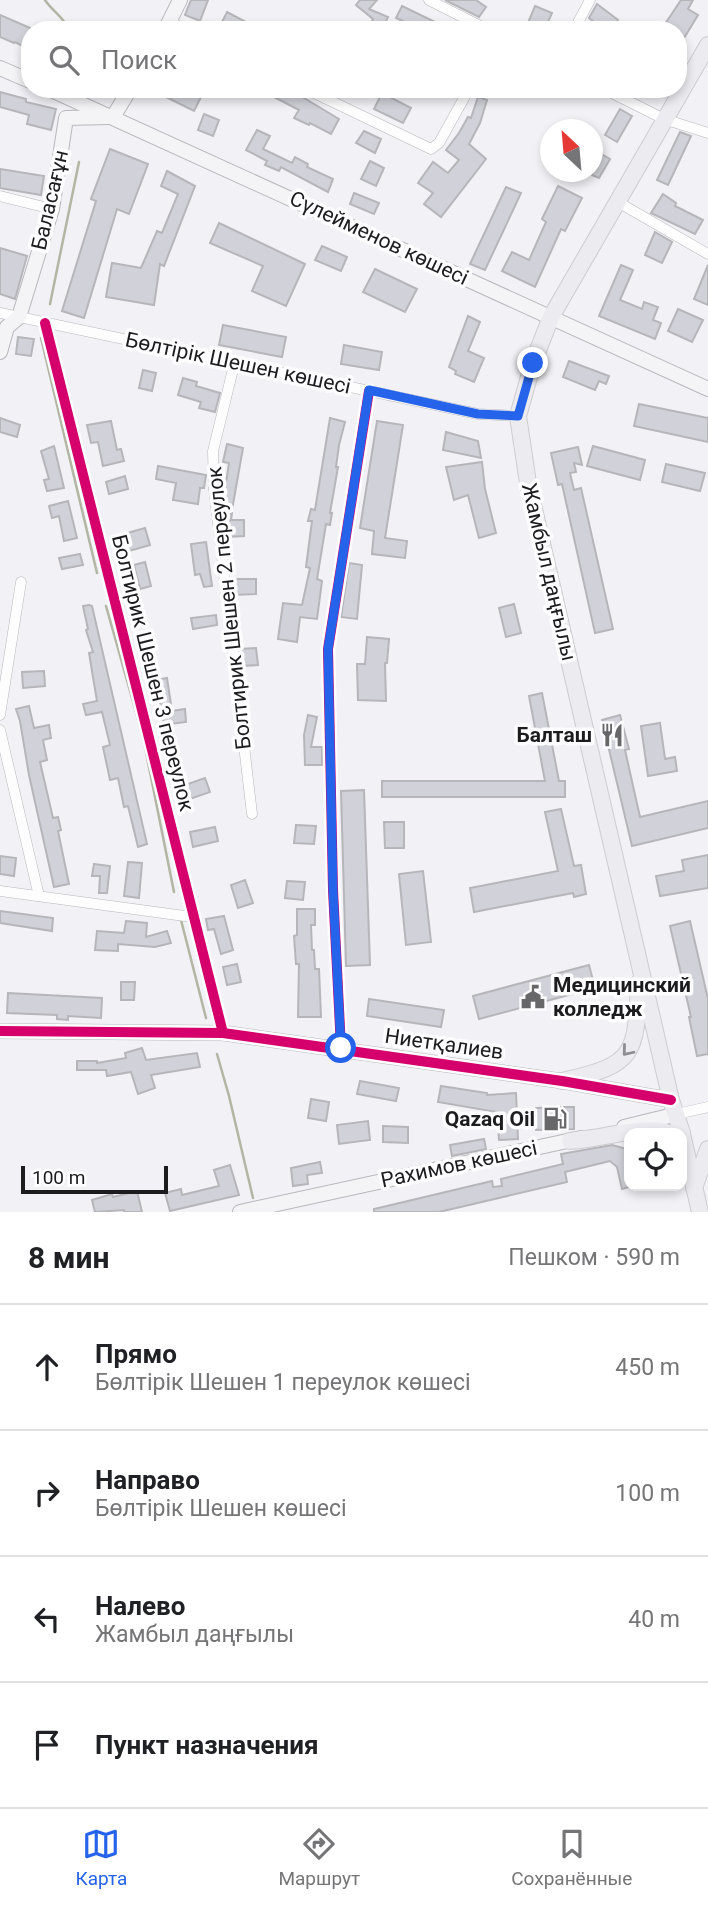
<!DOCTYPE html>
<html lang="ru">
<meta charset="utf-8">
<style>
:root{--surface:#fff;--page:#f2f2f2;--text:#202124;--muted:#757577;--line:#e0e0e0;--accent:#2563eb}
body{margin:0;font-family:Roboto,sans-serif;background:var(--page);color:var(--text)}
.controls{position:absolute;right:21px;bottom:21px;display:grid;overflow:hidden;border-radius:14px;box-shadow:0 4px 10px #0003}
.controls button{width:63px;height:63px;display:grid;place-items:center;padding:0;border:0;border-bottom:2px solid var(--line);background:var(--surface);color:var(--text);font:35px sans-serif}
.compass{position:absolute;left:540px;top:119px;width:63px;height:63px;border-radius:50%;background:var(--surface);box-shadow:0 4px 10px #0003;rotate:334deg}
.scale{position:absolute;left:21px;bottom:18px;width:147px;box-sizing:border-box;padding-left:7px;border:4px solid #1c1c1f;border-top:0;font-size:19px;line-height:24px;white-space:nowrap;color:#1c1c1f;-webkit-text-stroke:5px #fdfdff;paint-order:stroke}
.stop{position:absolute;width:21px;height:21px;margin:-16px;border:5px solid #2563eb;border-radius:50%;background:#fff}
.stop.end{background:#2563eb;border-color:#fff;box-shadow:0 2px 7px #0008}
.list{margin:0;padding:0;list-style:none}
h2{display:flex;justify-content:space-between;align-items:center;height:91px;margin:0;padding:0 28px;font-size:30px}
h2 small{font-size:23px;font-weight:400;color:var(--muted)}
.list li{display:grid;grid-template-columns:46px 1fr auto;gap:21px;align-items:center;box-sizing:border-box;height:126px;padding:0 28px;border-top:2px solid var(--line)}
.list b{display:block;font-size:26px;white-space:nowrap}
.list p{margin:0;font-size:23px;white-space:nowrap;color:var(--muted)}
.list em{font-size:23px;font-style:normal;color:var(--muted)}
.icon{flex:none;width:38px;height:38px;fill:none;stroke:currentColor;stroke-width:2;stroke-linecap:round;stroke-linejoin:round}
.map{position:relative;flex:none;width:708px;height:1212px;overflow:hidden}
.search{position:absolute;background:var(--surface);box-shadow:0 4px 10px #0003;left:21px;right:21px;top:21px;height:77px;display:flex;align-items:center;gap:18px;box-sizing:border-box;padding:0 24px;border-radius:28px;color:var(--muted);font-size:26px}
.sheet{height:595px;background:var(--surface)}
nav{display:flex;justify-content:space-around;align-items:center;box-sizing:border-box;height:98px;border-top:2px solid var(--line);background:var(--surface);font-size:19px;color:var(--muted)}
nav a{display:grid;justify-items:center;gap:4px}
nav .on{color:var(--accent)}
.map>svg:first-child{display:block}
.lines{fill:none;stroke-linecap:round;stroke-linejoin:round}
.stream{stroke:#b2b6a3;stroke-width:2.5}
.building{fill:#d1d2d9;stroke:#b6b6ba;stroke-width:2}
.street-casing{stroke:#b8b8bc;stroke-width:11}
.secondary-casing{stroke:#b8b8bc;stroke-width:16}
.primary-casing{stroke:#cdcdcf;stroke-width:18}
.street{stroke:#fdfdfe;stroke-width:10}
.secondary{stroke:#f4f4f7;stroke-width:14}
.primary{stroke:#ebebf0;stroke-width:16}
.cycleway-casing{stroke:#fdfdff;stroke-width:15}
.cycleway{stroke:#d6006c;stroke-width:10}
.oneway{stroke:#8e8e92}
.route{stroke:#2563eb;stroke-width:9}
.labels{text-anchor:middle;dominant-baseline:central;stroke-width:7;stroke-linejoin:round;paint-order:stroke}
.street-label{font-size:21px;fill:#1c1c1f;stroke:#fdfdff}
.poi-label{font-size:21px;font-weight:bold;fill:#1c1c1f;stroke:#fdfdff;text-anchor:end}
</style>
<div class="map">
<svg width="708" height="1212" viewBox="0 0 708 1212">
<rect width="100%" height="100%" fill="#f1f1f6"/>
<g class="lines">
<!-- stream -->
<g class="stream">
<path d="M45,0c7,11 20,18 24,30"/>
<path d="M50,304l29,-142"/>
<path d="M41,338l56,235"/>
<path d="M106,606l37,131 31,155"/>
<path d="M181,920l25,98"/>
<path d="M217,1054l12,42 24,102"/>
</g>
</g>
<!-- building -->
<g class="building">
<path d="M191,0h17l-8,21 -15,-6z"/>
<path d="M360,0h17l-8,9 19,8 -6,13 -12,-5 3,-6 -17,-14z"/>
<path d="M445,0h31l10,7 -7,10z"/>
<path d="M681,0h12l-5,9 10,6 -20,33v-18h-17z"/>
<path d="M597,4l21,16 -7,10h-7l-15,-12z"/>
<path d="M402,6l33,16 -4,8h-9l-26,-12z"/>
<path d="M535,6l17,7 -7,16 -7,-3 -1,4h-12z"/>
<path d="M227,12l34,18h-43z"/>
<path d="M0,15l30,13v22l-15,-8 -1,1 -14,-6z"/>
<path d="M150,89h55l-11,22z"/>
<path d="M259,89h30l50,30 -8,15 -21,-11 -1,2 -15,-7 5,-8z"/>
<path d="M0,92l26,7v3l30,7 -5,21 -24,-6 2,-9 -29,-8z"/>
<path d="M382,93l29,15 -8,15 -29,-14z"/>
<path d="M478,97l9,3 -7,23 -11,21 17,15 -45,58 -17,-13 9,-11 -15,-10 15,-21 15,11 11,-13 -13,-10 13,-17 9,-16 3,1z"/>
<path d="M620,109l12,7 -15,26 -12,-7z"/>
<path d="M204,114l15,6 -6,16 -15,-6z"/>
<path d="M257,130l13,6 -7,13 29,14 3,-6 13,7 -1,3 26,12 -5,13 -47,-25 -2,4 -14,-6 2,-4 -21,-11z"/>
<path d="M364,131l17,8 -6,14 -19,-10z"/>
<path d="M680,132l11,4 -23,49 -11,-5z"/>
<path d="M110,149l38,15 -19,50 -12,-5 -33,109 -22,-7 34,-110 -5,-2z"/>
<path d="M598,152l12,7 -11,19 -7,-3v-14z"/>
<path d="M370,161l14,7 -8,18 -15,-7z"/>
<path d="M0,169l44,7 -3,19 -41,-7z"/>
<path d="M167,171l28,15 -31,80 -4,-2 -6,41 -48,-8 6,-34 29,5 16,-37 5,2 16,-39 -17,-8z"/>
<path d="M558,186l24,12 -17,33 -4,-2 -26,58 -33,-16 10,-19 17,8 17,-38 -4,-3z"/>
<path d="M506,187l15,6 -36,77 -15,-6z"/>
<path d="M354,193l25,10 -5,11 -24,-10z"/>
<path d="M663,194l13,9 -1,3 28,14 -8,14 -44,-21z"/>
<path d="M219,223l86,41 -19,42 -34,-15 11,-25 -53,-23z"/>
<path d="M655,232l17,10 -10,21 -17,-8z"/>
<path d="M322,246l25,11 -6,14 -26,-11z"/>
<path d="M0,248l27,8 -12,43 -15,-5z"/>
<path d="M621,265l12,5 -13,30 22,9 2,-7 14,5 -5,13 8,3 -6,16 -56,-23z"/>
<path d="M708,265v40l-14,-6z"/>
<path d="M375,269l42,20 -12,23 -42,-20z"/>
<path d="M678,309l25,11 -11,22 -24,-11z"/>
<path d="M468,316l12,6 -12,29 16,7 -10,24 -19,-8 1,-3 -7,-4z"/>
<path d="M223,325l63,12 -4,20 -63,-12z"/>
<path d="M18,337l16,2 -3,17 -15,-2z"/>
<path d="M344,345l38,7 -3,18 -38,-6z"/>
<path d="M569,361l40,15 -3,8 -7,-3 -4,9 -32,-13z"/>
<path d="M143,370l13,3 -4,18 -13,-3z"/>
<path d="M183,378l14,4 -1,4 24,7 -5,19 -16,-4 2,-6 -23,-7z"/>
<path d="M639,404l69,14v24l-74,-16z"/>
<path d="M0,418l20,7 -3,12 -17,-5z"/>
<path d="M330,418l15,4 -6,23 -3,22h2l-8,46h2l-2,12 -4,-1 -9,55 5,2 -5,38 -17,-2 -3,25 -19,-3 5,-36 19,2 8,-37 -4,-1 6,-46h-4l3,-12 4,1z"/>
<path d="M111,421l6,29 4,-1 3,12 -21,5 -5,-24 -7,1 -4,-18z"/>
<path d="M377,421l26,4 -18,113 22,3 -2,17 -33,-4 2,-23 -14,-3z"/>
<path d="M446,432l32,9 3,17 -38,-8z"/>
<path d="M227,444l16,4 -11,62 -8,-2 -1,-6 6,-39 -6,-1z"/>
<path d="M54,446l10,42 -17,3 -3,-11 5,-1 -8,-28z"/>
<path d="M593,446l52,14 -5,20 -53,-14z"/>
<path d="M578,447l4,18 -8,-2 2,9 -6,1 4,17 7,-2 32,141 -18,4 -33,-149 -4,1 -7,-32z"/>
<path d="M482,462l3,27 11,44 -17,5 -11,-43 -14,5 -8,-33z"/>
<path d="M666,464l39,9 -5,18 -38,-9z"/>
<path d="M158,466l48,9 -2,13h-4l-2,16 -25,-4 3,-17 -20,-4z"/>
<path d="M125,476l3,13 -19,5 -3,-12z"/>
<path d="M68,501l9,37 -13,3 -5,-25 -7,2 -3,-12z"/>
<path d="M224,513h8l-1,7h13v16l-17,1z"/>
<path d="M145,528l5,17 -28,8 -5,-17z"/>
<path d="M206,542l6,44 -8,1 -4,-13 -5,1 -4,-31z"/>
<path d="M80,554l3,11 -21,4 -3,-11z"/>
<path d="M145,562l6,24 -11,3 -6,-24z"/>
<path d="M349,563l13,2 -5,54 -16,-2z"/>
<path d="M232,579h24v15l-22,1z"/>
<path d="M514,604l7,29 -15,4 -7,-29z"/>
<path d="M89,605l3,1 55,238 -9,3 -10,-41 -4,1 -6,-29 -8,2 -7,-33 7,-2 -8,-33 -16,3 -3,-11 14,-3 -8,-48 4,-1 -7,-22 2,-1 -5,-23z"/>
<path d="M216,615l1,10 -24,4 -2,-11z"/>
<path d="M367,637l22,2 -2,24h-2l1,38 -28,-1 -1,-36h8z"/>
<path d="M256,648l2,17 -16,1 -2,-17z"/>
<path d="M44,671l1,15 -22,2 -1,-16z"/>
<path d="M167,678l5,33 13,-2 1,13 -22,3 -8,-45z"/>
<path d="M542,693l17,88h6v16h-183v-16h163l-16,-85z"/>
<path d="M29,706l5,22 15,-3 2,13 -8,2 4,20 -7,2 13,56 5,-1 3,13 -3,1 11,53 -15,3 -25,-112 -9,-54 -4,-12z"/>
<path d="M308,715l9,2 -6,30h11v18h-17l-1,-30z"/>
<path d="M620,715l9,34 -4,1 15,67 68,-16v27l-76,18 -30,-126z"/>
<path d="M660,723l5,36 10,-2 2,14 -29,5 -7,-50z"/>
<path d="M205,778l5,14 -23,8 -5,-14z"/>
<path d="M364,790l6,175 -24,1 -5,-175z"/>
<path d="M561,809l13,57 7,-1 5,29 -12,3 -1,-4 -99,19 -4,-24 88,-17 -13,-59z"/>
<path d="M384,822h20v26h-19z"/>
<path d="M296,825l20,1 -2,18 -20,-1z"/>
<path d="M215,827l3,14 -25,6 -3,-15z"/>
<path d="M708,855v33l-48,8 -4,-20 28,-5 -2,-11z"/>
<path d="M0,856l16,2 -2,18 -14,-2z"/>
<path d="M128,862l14,1 -3,35 -15,-2z"/>
<path d="M94,864l16,2 -3,27h-8l1,-17h-8z"/>
<path d="M423,871l8,71 -25,3 -7,-71z"/>
<path d="M245,880l8,23 -15,5 -7,-23z"/>
<path d="M287,881l18,1 -2,18 -18,-2z"/>
<path d="M297,909h18v16h-4l1,25h2l1,19h4l2,48h-23l1,-53h-3l-2,-28 3,-1z"/>
<path d="M0,911l53,7 -1,13 -52,-8z"/>
<path d="M224,916l9,34 -12,4 -7,-25 -6,1 -2,-11z"/>
<path d="M126,921l21,2 -1,14 21,-6 4,12 -16,4 -37,-3v7l-23,-1 2,-19 27,2z"/>
<path d="M690,921l18,78v55l-11,2 -8,-39h2l-21,-91z"/>
<path d="M237,964l4,18 -14,3 -4,-18z"/>
<path d="M589,965l6,23 -116,31 -6,-23z"/>
<path d="M121,982h14l-1,18h-13z"/>
<path d="M8,993l94,5 -1,20 -33,-2v4l-11,-1v-4l-50,-2z"/>
<path d="M369,999l75,11 -3,17 -74,-11z"/>
<path d="M142,1048l4,12 51,-7 3,14 -49,8 4,13 -17,6 -7,-22 -24,4 -1,-6h-29v-9h20v2l29,-5 -1,-5z"/>
<path d="M360,1081l39,7 -3,13 -39,-7z"/>
<path d="M441,1086l46,7v2l29,-2 2,46 -19,1 -2,-28 -59,-10z"/>
<path d="M311,1099l18,3 -3,19 -18,-3z"/>
<path d="M557,1107h17v22l-38,1v-22z"/>
<path d="M368,1121l2,19 -31,4 -2,-19z"/>
<path d="M383,1126l25,1v16l-25,-1z"/>
<path d="M484,1139l2,10 -34,7 -2,-11z"/>
<path d="M612,1145l15,4 2,4v34l-7,2 -5,-22 -7,-6 -45,11 2,10 -128,30h-65v-3l118,-28 1,6 9,-1 -1,-7 62,-15 -2,-10z"/>
<path d="M320,1162l2,11 -15,2 1,9 -15,2 -2,-18z"/>
<path d="M230,1165l9,30 -69,16 -5,-18 16,-4 1,6 37,-9 -5,-16z"/>
<path d="M137,1191l5,21h-18v-2l-29,2 -3,-12 20,-6 1,3z"/>
</g>
<g class="lines">
<!-- street casing -->
<g class="street-casing">
<g id="street">
<path d="M429,0l59,30"/>
<path d="M170,22l16,8"/>
<path d="M574,30l16,-30"/>
<path d="M306,89l125,60 8,-6 30,-54"/>
<path d="M604,89l60,30 44,14"/>
<path d="M0,196l52,13"/>
<path d="M616,201l92,53"/>
<path d="M0,313l478,101 40,2"/>
<path d="M45,323l178,710"/>
<path d="M235,361l-22,90 1,38 38,325"/>
<path d="M0,715l21,-133"/>
<path d="M0,730l39,166"/>
<path d="M0,891l192,26"/>
<path d="M341,1048l-8,-158 -5,-241 41,-258"/>
<path d="M677,1114l31,-7"/>
</g>
</g>
<!-- secondary casing -->
<g class="secondary-casing">
<g id="secondary">
<path d="M165,30l15,-30"/>
<path d="M0,68l30,13"/>
<path d="M49,89l659,300"/>
<path d="M113,117l17,-28"/>
<path d="M0,352l7,-25 12,-10 33,-108 14,-91 43,-1"/>
<path d="M0,1031l223,2 339,48 109,19"/>
<path d="M624,1127l53,-13"/>
<path d="M240,1212l341,-74"/>
</g>
</g>
<!-- primary casing -->
<g class="primary-casing">
<g id="primary">
<path d="M562,1081c74,-16 74,-27 77,-99"/>
<path d="M682,1133l-11,-33 -143,-617 -10,-67 15,-53 18,-46 157,-272"/>
<path d="M682,1134l18,78"/>
<path d="M570,1141c24,-1 80,-17 98,-8"/>
<path d="M694,1188l14,-39"/>
</g>
</g>
<!-- street -->
<use href="#street" class="street"/>
<!-- secondary -->
<use href="#secondary" class="secondary"/>
<!-- primary -->
<use href="#primary" class="primary"/>
<!-- cycleway casing -->
<g class="cycleway-casing">
<g id="cycleway">
<path d="M45,323l178,710"/>
<path d="M0,1031l223,2 339,48 109,19"/>
<path d="M341,1048l-8,-158 -5,-241 41,-258"/>
</g>
</g>
<!-- cycleway -->
<use href="#cycleway" class="cycleway"/>
</g>
<!-- one-way arrows -->
<defs><path id="oneway-chevron" d="M-2-3.5L2.5 0L-2 3.5" fill="none" stroke-width="1.6" stroke-linecap="round" stroke-linejoin="round" transform="scale(1.75)"/></defs>
<use class="oneway" href="#oneway-chevron" transform="translate(627 1051) rotate(130)"/>
<g class="lines">
<!-- route -->
<path class="route" d="M341,1048l-8,-158 -5,-241 41,-259 109,24 40,2 15,-53"/>
</g>
<!-- icons -->
<defs>
<g id="restaurant-bare" transform="scale(1.89)"><path d="M-5-6h1v4h1v-4h1v4h1v-4h1v5L-1.5 .5V6h-2V.5L-5-1ZM5-6V6H3V1.5H1.5Q1.5-4 5-6Z" fill="#67676a" stroke="#fdfdff" stroke-width="2.5" paint-order="stroke"/></g>
<g id="civic-bare" transform="scale(1.89)"><path d="M-.6-6.5H3V-4.5H.6V-3L4-1V1h2V6H-6V1h2V-1L-.6-3ZM-1.2 2.5V6h2.4V2.5Z" fill="#67676a" stroke="#fdfdff" stroke-width="2.5" paint-order="stroke"/></g>
<g id="fuel-bare" transform="scale(1.89)"><path d="M-5.5-6h7V0h2V4h1.3V-2.5L3-4.5l.8-.8L6-3V5H2.5V1h-1V6h-7ZM-4.2-4.7v3.2H.2V-4.7Z" fill="#67676a" stroke="#fdfdff" stroke-width="2.5" paint-order="stroke"/></g>
</defs>
<g fill-rule="evenodd">
<use href="#restaurant-bare" x="612" y="735"/>
<use href="#civic-bare" x="533" y="997"/>
<use href="#fuel-bare" x="555" y="1119"/>
</g>
<g class="labels">
<!-- street labels -->
<g class="street-label">
<text transform="translate(50 200) rotate(-77)">Баласағұн</text>
<text transform="translate(379 238) rotate(25)">Сүлейменов көшесі</text>
<text transform="translate(238 363) rotate(12)">Бөлтірік Шешен көшесі</text>
<text transform="translate(549 572) rotate(77)">Жамбыл даңғылы</text>
<text transform="translate(229 608) rotate(-96)">Болтирик Шешен 2 переулок</text>
<text transform="translate(153 673) rotate(76)">Болтирик Шешен 3 переулок</text>
<text transform="translate(444 1044) rotate(8)">Ниетқалиев</text>
<text transform="translate(459 1164) rotate(-12)">Рахимов көшесі</text>
</g>
<!-- poi labels -->
<g class="poi-label">
<text x="592" y="735">Балташ</text>
<text x="553" y="985" text-anchor="start">Медицинский<tspan x="553" dy="24">колледж</tspan></text>
<text x="535" y="1119">Qazaq Oil</text>
</g>
</g>
</svg>
<div class="controls">
<button><svg class="icon" aria-label="locate" viewBox="0 0 24 24"><circle cx="12" cy="12" r="6"/><path d="M12 2v4M12 18v4M2 12h4M18 12h4"/></svg></button>
</div>
<svg class="compass" viewBox="-18 -18 36 36"><path d="M0-13l5 13h-10z" fill="#e53935"/><path d="M0 13l5-13h-10z" fill="#757577"/></svg>
<div class="scale">100 m</div>
<div class="stop" style="left:341px;top:1048px"></div>
<div class="stop end" style="left:533px;top:363px"></div>
<div class="search"><svg class="icon" aria-label="search" viewBox="0 0 24 24"><circle cx="10" cy="10" r="6"/><path d="M15 15l6 6"/></svg>Поиск</div>
</div>
<section class="sheet">
<h2>8 мин<small>Пешком · 590 m</small></h2>
<ul class="list">
<li><svg class="icon" aria-label="ahead" viewBox="0 0 24 24"><path d="M12 20V5M6 11l6-6 6 6"/></svg><div><b>Прямо</b><p>Бөлтірік Шешен 1 переулок көшесі</p></div><em>450 m</em></li>
<li><svg class="icon" aria-label="right" viewBox="0 0 24 24"><path d="M7 20v-9h11M14 6l5 5-5 5"/></svg><div><b>Направо</b><p>Бөлтірік Шешен көшесі</p></div><em>100 m</em></li>
<li><svg class="icon" aria-label="left" viewBox="0 0 24 24"><path d="M17 20v-9H6M10 6l-5 5 5 5"/></svg><div><b>Налево</b><p>Жамбыл даңғылы</p></div><em>40 m</em></li>
<li><svg class="icon" aria-label="arrive" viewBox="0 0 24 24"><path d="M6 21V4h12l-3 4 3 4H6"/></svg><div><b>Пункт назначения</b></div></li>
</ul>
</section>
<nav>
<a class="on"><svg class="icon" aria-label="map" viewBox="0 0 24 24"><path d="M3 6l6-2 6 2 6-2v14l-6 2-6-2-6 2zM9 4v14M15 6v14"/></svg>Карта</a>
<a><svg class="icon" aria-label="directions" viewBox="0 0 24 24"><path d="M12 3l9 9-9 9-9-9zM9 14v-3h6M13 9l2 2-2 2"/></svg>Маршрут</a>
<a><svg class="icon" aria-label="saved" viewBox="0 0 24 24"><path d="M7 4h10v16l-5-4-5 4z"/></svg>Сохранённые</a>
</nav>
